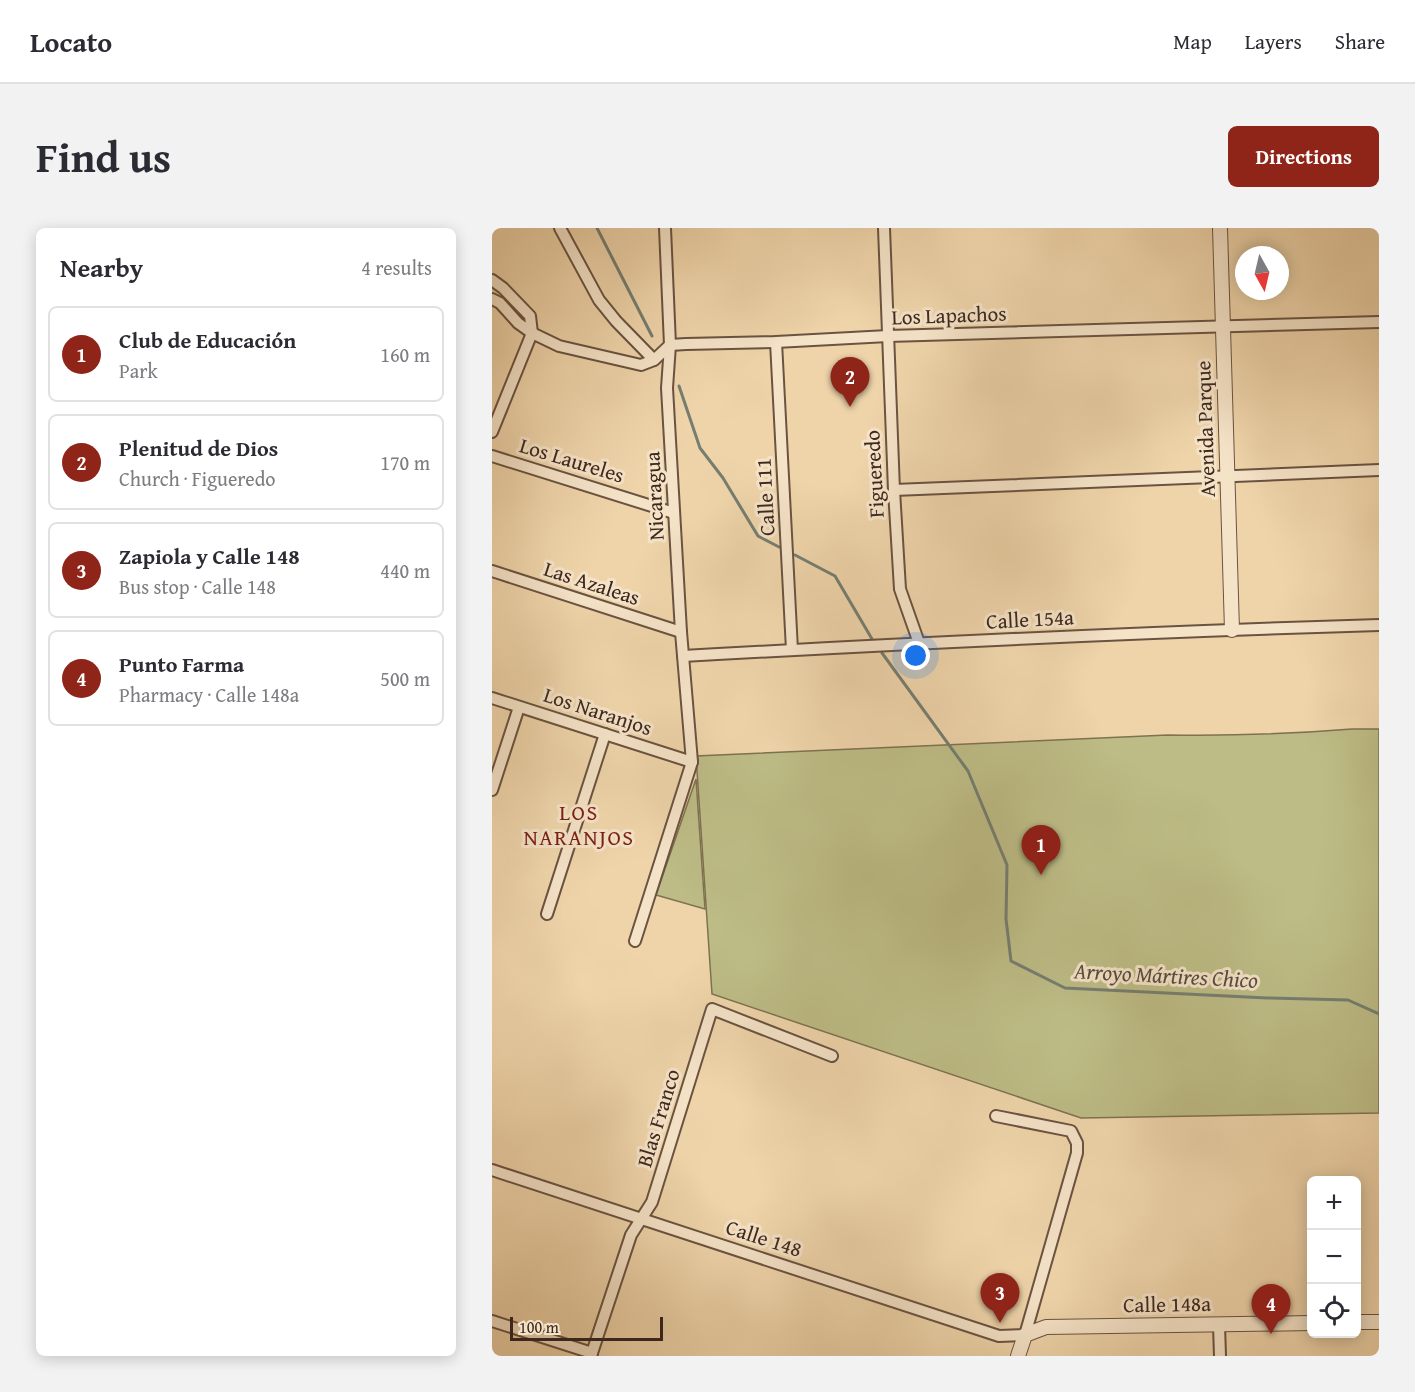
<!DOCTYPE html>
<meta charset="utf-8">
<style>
:root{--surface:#fff;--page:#f2f2f3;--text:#2b2b33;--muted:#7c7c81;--line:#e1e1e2;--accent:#8f2418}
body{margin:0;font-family:"Gentium Book Plus",serif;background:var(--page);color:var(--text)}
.controls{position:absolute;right:18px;bottom:18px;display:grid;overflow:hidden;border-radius:9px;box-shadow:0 3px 15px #0003}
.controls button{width:54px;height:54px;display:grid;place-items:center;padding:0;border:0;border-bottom:2px solid var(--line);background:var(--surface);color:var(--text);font:30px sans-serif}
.compass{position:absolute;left:743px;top:18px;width:54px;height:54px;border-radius:50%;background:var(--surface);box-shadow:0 3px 15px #0003;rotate:172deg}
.scale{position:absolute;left:18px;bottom:15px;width:153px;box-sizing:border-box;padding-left:6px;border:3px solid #3e281e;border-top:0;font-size:16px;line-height:21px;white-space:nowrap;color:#3e281e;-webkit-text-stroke:4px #f5e3c8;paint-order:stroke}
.you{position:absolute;left:424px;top:428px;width:21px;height:21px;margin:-15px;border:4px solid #fff;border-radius:50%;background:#1a73e8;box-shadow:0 0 0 9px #1a73e833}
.badge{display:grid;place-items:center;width:39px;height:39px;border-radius:50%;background:var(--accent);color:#fff;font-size:20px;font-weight:700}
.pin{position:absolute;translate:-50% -50px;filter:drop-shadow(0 2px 3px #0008)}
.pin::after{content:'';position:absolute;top:32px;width:21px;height:18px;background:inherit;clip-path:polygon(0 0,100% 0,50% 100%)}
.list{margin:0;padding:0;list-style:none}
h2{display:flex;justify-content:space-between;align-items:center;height:78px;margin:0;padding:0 24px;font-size:26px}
h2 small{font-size:20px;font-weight:400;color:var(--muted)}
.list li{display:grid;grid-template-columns:39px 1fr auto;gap:18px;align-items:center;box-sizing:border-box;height:96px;margin:0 12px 12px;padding:0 12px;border:2px solid var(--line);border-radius:9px}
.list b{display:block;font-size:22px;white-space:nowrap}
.list p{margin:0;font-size:20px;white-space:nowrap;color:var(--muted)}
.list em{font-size:20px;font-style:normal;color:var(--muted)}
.icon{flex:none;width:33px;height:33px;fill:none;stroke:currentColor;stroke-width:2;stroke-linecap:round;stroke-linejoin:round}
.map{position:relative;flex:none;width:887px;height:1128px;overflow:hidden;border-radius:9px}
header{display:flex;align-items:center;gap:36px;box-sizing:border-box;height:84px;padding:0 30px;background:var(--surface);border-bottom:2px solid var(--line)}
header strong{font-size:28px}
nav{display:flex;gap:33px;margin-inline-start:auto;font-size:21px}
.intro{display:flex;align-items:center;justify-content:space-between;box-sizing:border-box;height:144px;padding:0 36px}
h1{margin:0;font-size:42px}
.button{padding:15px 27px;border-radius:9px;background:var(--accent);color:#fff;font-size:21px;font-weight:700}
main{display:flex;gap:36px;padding:0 36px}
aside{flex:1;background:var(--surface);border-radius:9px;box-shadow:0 3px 15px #0003}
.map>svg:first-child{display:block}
.green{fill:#bdbc86;stroke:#7e7252;stroke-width:1.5}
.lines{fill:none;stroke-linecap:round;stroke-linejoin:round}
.stream{stroke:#757e71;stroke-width:3}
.minor-casing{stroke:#6a5341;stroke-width:14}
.tertiary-casing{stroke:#6a5341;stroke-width:16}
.minor{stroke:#f5e3c8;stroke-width:10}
.tertiary{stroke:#f5e3c8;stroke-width:14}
.labels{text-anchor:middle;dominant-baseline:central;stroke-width:6;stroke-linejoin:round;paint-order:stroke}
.street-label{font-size:21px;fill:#3e281e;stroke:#f5e3c8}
.neighbourhood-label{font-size:22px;letter-spacing:1.5px;fill:#7a1f14;stroke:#f5e3c8}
.water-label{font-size:22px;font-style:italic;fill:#554c40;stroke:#f5e3c8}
</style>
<header>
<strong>Locato</strong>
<nav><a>Map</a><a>Layers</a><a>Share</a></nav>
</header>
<div class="intro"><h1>Find us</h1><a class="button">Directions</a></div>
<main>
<aside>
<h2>Nearby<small>4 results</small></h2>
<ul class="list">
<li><span class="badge">1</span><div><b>Club de Educación</b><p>Park</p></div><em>160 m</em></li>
<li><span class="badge">2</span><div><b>Plenitud de Dios</b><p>Church · Figueredo</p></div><em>170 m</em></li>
<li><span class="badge">3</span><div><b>Zapiola y Calle 148</b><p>Bus stop · Calle 148</p></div><em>440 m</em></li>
<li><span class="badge">4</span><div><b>Punto Farma</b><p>Pharmacy · Calle 148a</p></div><em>500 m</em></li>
</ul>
</aside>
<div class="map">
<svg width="887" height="1128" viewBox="0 0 887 1128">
<rect width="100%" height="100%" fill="#efd4aa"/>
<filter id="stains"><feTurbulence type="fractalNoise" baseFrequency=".00333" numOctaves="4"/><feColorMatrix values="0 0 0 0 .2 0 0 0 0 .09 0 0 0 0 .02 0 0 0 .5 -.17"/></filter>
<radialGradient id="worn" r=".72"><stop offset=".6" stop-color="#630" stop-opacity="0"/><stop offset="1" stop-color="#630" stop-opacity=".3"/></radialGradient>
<!-- green -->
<g class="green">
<path d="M860,501h27v384l-298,5 -369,-124 -16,-238 472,-21c63,1 122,-1 184,-6z"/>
<path d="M204,551l9,130 -49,-14z"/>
</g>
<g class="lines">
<!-- stream -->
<g class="stream">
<path d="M105,0l55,108"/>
<path d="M187,158l21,62 23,30 35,58 21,11"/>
<path d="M303,327l40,21 37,63"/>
<path d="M390,425l86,118 39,94 -1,54 5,42 54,27 202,10 81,2 31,14"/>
</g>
<!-- minor casing -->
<g class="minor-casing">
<g id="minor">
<path d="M68,0l39,72 17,21 38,39"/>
<path d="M392,0l10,262 6,99 19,54"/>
<path d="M0,52l11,8 27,28 2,17 -40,99"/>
<path d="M0,71l8,4 18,20 14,10 27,13 82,19 13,-5 16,-15 16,-1 90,-2 112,-6 491,-14"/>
<path d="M284,114l16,308"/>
<path d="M0,228l182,57"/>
<path d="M402,262l485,-20"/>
<path d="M0,343l189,61"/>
<path d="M191,428c232,-13 464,-24 696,-31"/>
<path d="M0,470l200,64"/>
<path d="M0,562l27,-83"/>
<path d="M55,686l58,-180"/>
<path d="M143,713l57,-179 -11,-130 -14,-244 3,-43 -5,-117"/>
<path d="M0,942l507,166 26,-1 52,-182v-10l-6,-12 -75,-15"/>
<path d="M0,1093l100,32"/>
<path d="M727,1097l1,31"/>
<path d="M99,1128l40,-121 21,-33 60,-193 120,47"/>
</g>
</g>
<!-- tertiary casing -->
<g class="tertiary-casing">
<g id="tertiary">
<path d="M728,0l12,402"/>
<path d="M864,1094h23"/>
<path d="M526,1128l7,-21 21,-8 266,-4"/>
</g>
</g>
<!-- minor -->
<use href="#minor" class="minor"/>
<!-- tertiary -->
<use href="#tertiary" class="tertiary"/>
</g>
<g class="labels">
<!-- street labels -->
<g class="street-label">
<text transform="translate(457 87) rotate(-2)">Los Lapachos</text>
<text transform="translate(713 201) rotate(-92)">Avenida Parque</text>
<text transform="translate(80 232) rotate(17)">Los Laureles</text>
<text transform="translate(382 246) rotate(-93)">Figueredo</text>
<text transform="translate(162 268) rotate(-93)">Nicaragua</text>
<text transform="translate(273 269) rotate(-93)">Calle 111</text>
<text transform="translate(100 355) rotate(18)">Las Azaleas</text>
<text transform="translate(538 391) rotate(-3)">Calle 154a</text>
<text transform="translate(106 483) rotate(18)">Los Naranjos</text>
<text transform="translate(166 890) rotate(-73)">Blas Franco</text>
<text transform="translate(272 1010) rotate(18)">Calle 148</text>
<text transform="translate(675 1076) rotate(-1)">Calle 148a</text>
</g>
<!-- neighbourhood labels -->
<g class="neighbourhood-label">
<text x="87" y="584">LOS<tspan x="87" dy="25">NARANJOS</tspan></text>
</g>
<!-- water labels -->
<g class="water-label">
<text transform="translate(674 747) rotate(3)">Arroyo Mártires Chico</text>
</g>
</g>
<rect width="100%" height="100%" filter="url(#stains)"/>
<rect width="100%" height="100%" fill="url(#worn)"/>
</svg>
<div class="controls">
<button>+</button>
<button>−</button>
<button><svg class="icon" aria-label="locate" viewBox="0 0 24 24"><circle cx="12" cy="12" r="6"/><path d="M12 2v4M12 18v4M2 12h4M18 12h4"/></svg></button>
</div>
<svg class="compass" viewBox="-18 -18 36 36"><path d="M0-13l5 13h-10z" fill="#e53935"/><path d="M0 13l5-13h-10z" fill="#7c7c81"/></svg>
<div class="scale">100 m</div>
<div class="you"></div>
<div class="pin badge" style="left:549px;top:647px">1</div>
<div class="pin badge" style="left:358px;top:179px">2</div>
<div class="pin badge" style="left:508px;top:1095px">3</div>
<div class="pin badge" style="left:779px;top:1106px">4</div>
</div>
</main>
